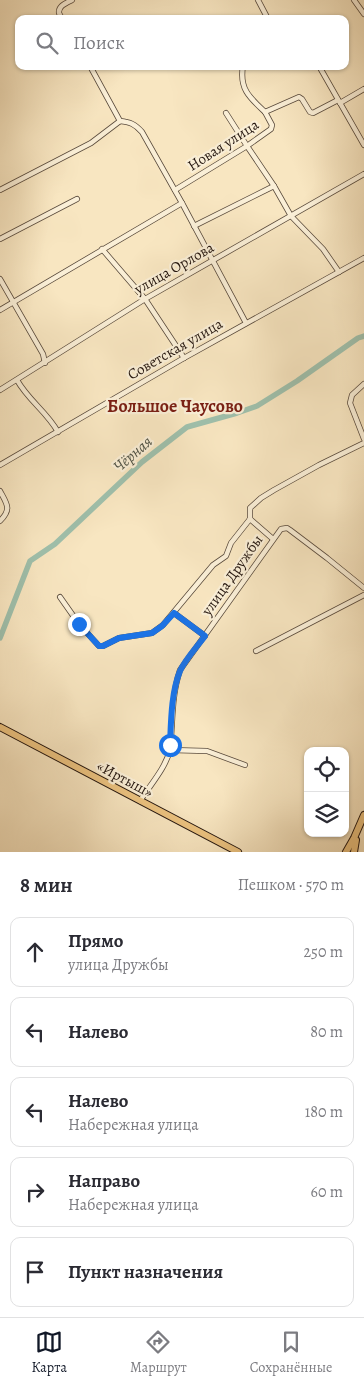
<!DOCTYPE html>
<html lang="ru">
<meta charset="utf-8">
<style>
:root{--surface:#fff;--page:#f7f7f7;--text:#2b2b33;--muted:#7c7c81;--line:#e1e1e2;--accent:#111827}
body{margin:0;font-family:Alegreya,serif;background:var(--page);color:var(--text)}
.controls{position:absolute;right:15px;bottom:15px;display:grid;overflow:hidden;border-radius:10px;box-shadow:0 1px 4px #0004}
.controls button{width:45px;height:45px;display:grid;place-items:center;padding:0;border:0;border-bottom:1px solid var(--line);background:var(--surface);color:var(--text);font:25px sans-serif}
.stop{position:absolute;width:15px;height:15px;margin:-11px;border:4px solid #1a73e8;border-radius:50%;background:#fff}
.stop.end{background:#1a73e8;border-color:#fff;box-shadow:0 1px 5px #0008}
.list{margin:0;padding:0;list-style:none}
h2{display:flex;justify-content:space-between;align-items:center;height:65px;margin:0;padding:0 20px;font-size:21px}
h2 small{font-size:16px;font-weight:400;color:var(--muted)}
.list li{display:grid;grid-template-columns:32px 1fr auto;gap:15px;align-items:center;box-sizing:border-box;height:70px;margin:0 10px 10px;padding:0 10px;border:1px solid var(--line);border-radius:10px}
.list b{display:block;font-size:19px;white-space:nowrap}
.list p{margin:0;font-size:16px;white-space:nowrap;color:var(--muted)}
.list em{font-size:16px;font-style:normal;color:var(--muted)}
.icon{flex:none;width:28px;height:28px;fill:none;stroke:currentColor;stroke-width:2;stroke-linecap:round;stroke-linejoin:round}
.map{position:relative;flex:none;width:364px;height:852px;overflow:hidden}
.search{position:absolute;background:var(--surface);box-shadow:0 1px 4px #0004;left:15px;right:15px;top:15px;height:55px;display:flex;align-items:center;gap:12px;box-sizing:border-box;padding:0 18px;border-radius:10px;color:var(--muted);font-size:19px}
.sheet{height:465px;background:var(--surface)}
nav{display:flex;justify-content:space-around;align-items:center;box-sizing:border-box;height:70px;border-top:1px solid var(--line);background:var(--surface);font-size:14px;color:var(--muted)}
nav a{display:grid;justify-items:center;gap:2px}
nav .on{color:var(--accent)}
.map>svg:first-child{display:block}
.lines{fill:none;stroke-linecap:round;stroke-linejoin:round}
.river{stroke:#9fc0ac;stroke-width:5.5}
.minor-casing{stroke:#594a3c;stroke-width:6}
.highway-casing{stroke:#24160f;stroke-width:8}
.minor{stroke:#faefd7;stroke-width:4.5}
.highway{stroke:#ecc380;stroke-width:6}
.route{stroke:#1a73e8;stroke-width:6}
.labels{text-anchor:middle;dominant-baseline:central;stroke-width:4.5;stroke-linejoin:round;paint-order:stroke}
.street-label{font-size:15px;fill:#24160f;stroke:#faefd7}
.water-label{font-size:16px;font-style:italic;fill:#4f5246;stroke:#faefd7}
.quarter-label{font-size:18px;font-weight:bold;fill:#7a1f14;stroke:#faefd7}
</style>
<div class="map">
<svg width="364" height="852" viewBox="0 0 364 852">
<rect width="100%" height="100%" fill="#f8e6c1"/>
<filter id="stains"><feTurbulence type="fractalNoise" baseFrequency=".004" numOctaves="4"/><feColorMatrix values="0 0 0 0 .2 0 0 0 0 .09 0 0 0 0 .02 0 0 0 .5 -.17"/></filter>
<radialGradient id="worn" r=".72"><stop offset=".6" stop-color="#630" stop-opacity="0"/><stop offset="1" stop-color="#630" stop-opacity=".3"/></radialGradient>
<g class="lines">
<!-- river -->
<path class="river" d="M0,638l30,-77 25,-17 87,-82 45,-35 50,-14 20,-7 40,-25 61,-43 6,-2"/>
<!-- minor casing -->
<g class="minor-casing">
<g id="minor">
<path d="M258,0l10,19"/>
<path d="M354,0l10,14"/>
<path d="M62,19l-3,-6c-1,-7 7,-10 13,-13"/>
<path d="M177,19h7"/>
<path d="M90,66l30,55"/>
<path d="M243,66c-4,23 7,32 22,46"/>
<path d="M319,66l45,79"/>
<path d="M340,103l24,-14"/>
<path d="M226,113l21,33 27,40 17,30 32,33 16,23"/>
<path d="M120,121c10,1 15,3 22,11l40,71 64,120"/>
<path d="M0,190l91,-47 29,-22"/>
<path d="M175,190l72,-44 24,-17 1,-4 -7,-13 34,-15 3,2 8,13 3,1 25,-13"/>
<path d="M194,226l80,-40"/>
<path d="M0,239l77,-40"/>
<path d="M102,249l43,50 39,59"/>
<path d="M0,279l43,75 2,9"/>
<path d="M0,310l182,-107"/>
<path d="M17,380c11,20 30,32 41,52"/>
<path d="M364,384l-12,11 -2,8 14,36"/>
<path d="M0,390l145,-91 219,-125"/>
<path d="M0,465l184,-107 180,-100"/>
<path d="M0,491c7,13 12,18 0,30"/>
<path d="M250,519v-11l11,-10 13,-8 45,-25 45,-22"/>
<path d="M250,519l23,20"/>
<path d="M60,597l19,27 20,22h4l16,-8 33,-5 11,-8 50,-60 13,-9 5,-13 19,-24"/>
<path d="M174,613l31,23"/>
<path d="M256,651l108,-56"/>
<path d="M170,750c3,-27 1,-53 10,-80l101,-141 6,-1 3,2 37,28 37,30"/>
<path d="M140,801c10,-16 25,-32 30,-51l37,1 38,14"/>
</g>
</g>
<!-- highway casing -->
<g class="highway-casing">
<g id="highway">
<path d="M0,727l238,125"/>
<path d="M346,852l8,-14 10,-23"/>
<path d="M354,852l2,-12"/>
</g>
</g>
<!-- minor -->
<use href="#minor" class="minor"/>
<!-- highway -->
<use href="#highway" class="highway"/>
</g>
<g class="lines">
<!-- route -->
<path class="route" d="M79,624l20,22h4l16,-8 33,-5 10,-7 12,-13 31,23c-8,11 -19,22 -25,35 -9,22 -9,51 -10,74"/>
</g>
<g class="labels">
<!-- street labels -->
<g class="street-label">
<text transform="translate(223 145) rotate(-33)">Новая улица</text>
<text transform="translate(174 268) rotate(-30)">улица Орлова</text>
<text transform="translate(175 349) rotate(-30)">Советская улица</text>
<text transform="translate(232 575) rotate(-55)">улица Дружбы</text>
<text transform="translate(125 779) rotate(28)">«Иртыш»</text>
</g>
<!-- water labels -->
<g class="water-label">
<text transform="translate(133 454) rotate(-41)">Чёрная</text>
</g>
<!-- quarter labels -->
<g class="quarter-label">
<text x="175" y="406">Большое Чаусово</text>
</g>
</g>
<rect width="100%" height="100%" filter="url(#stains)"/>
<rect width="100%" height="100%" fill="url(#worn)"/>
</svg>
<div class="controls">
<button><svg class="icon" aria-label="locate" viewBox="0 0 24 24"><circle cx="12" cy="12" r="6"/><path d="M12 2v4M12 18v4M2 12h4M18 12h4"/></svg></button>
<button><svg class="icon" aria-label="layers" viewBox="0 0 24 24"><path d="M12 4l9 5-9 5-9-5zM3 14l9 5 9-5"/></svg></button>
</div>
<div class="stop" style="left:170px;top:745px"></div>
<div class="stop end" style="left:79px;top:624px"></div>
<div class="search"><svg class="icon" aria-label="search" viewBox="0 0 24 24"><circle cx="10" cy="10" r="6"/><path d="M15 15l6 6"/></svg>Поиск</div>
</div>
<section class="sheet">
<h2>8 мин<small>Пешком · 570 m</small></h2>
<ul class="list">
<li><svg class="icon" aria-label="ahead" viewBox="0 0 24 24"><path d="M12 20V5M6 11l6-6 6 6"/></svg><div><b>Прямо</b><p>улица Дружбы</p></div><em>250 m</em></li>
<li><svg class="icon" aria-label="left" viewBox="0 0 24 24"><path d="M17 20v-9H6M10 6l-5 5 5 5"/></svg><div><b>Налево</b></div><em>80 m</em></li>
<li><svg class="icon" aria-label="left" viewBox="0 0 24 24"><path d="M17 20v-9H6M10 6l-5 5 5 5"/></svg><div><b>Налево</b><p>Набережная улица</p></div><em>180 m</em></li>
<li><svg class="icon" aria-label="right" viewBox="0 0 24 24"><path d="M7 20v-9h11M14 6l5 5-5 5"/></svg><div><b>Направо</b><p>Набережная улица</p></div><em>60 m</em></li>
<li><svg class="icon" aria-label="arrive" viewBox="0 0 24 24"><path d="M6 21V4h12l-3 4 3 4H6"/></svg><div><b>Пункт назначения</b></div></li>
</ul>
</section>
<nav>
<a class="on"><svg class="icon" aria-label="map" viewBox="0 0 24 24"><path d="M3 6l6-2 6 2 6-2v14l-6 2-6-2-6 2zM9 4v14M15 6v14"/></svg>Карта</a>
<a><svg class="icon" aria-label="directions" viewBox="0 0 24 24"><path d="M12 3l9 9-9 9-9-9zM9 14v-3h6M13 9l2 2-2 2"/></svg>Маршрут</a>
<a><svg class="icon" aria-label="saved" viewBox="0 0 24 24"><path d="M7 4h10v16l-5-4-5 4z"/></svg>Сохранённые</a>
</nav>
